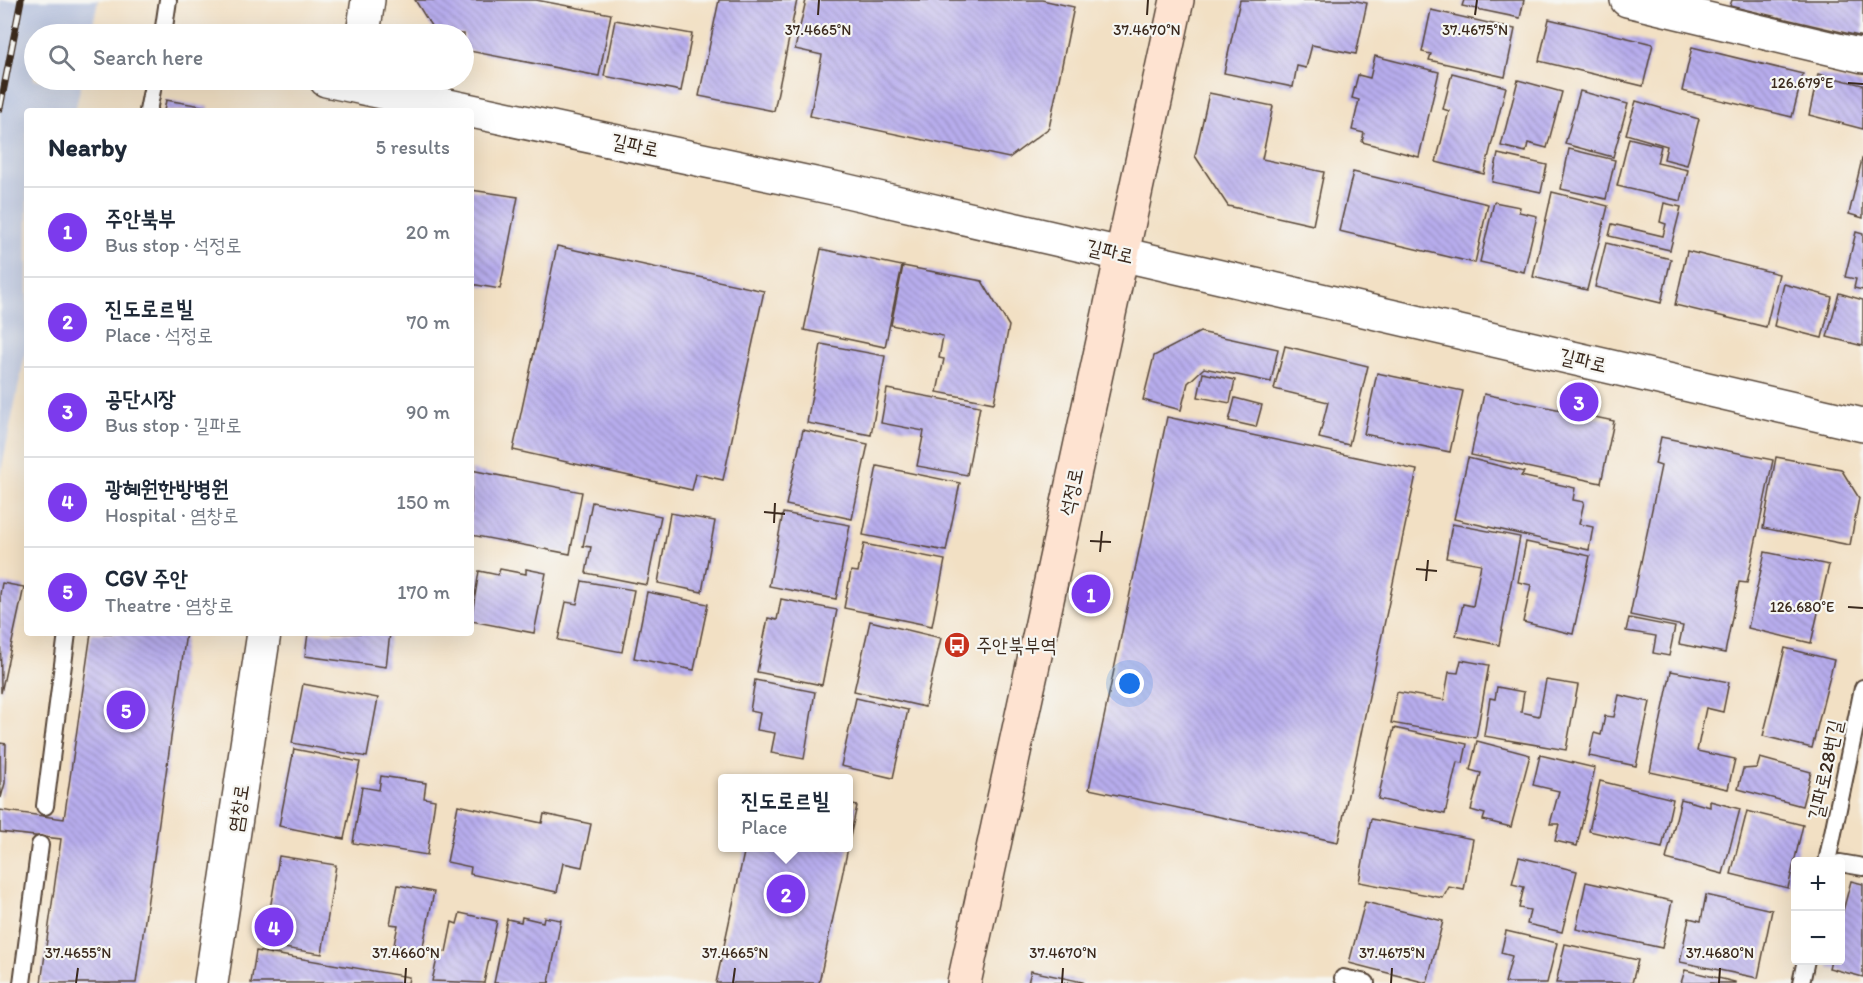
<!DOCTYPE html>
<meta charset="utf-8">
<style>
:root{--surface:#fff;--page:#f6f6f7;--text:#1f2937;--muted:#747a83;--line:#e0e1e3;--accent:#7c3aed}
body{margin:0;font-family:Itim,"Poor Story",sans-serif;background:var(--page);color:var(--text)}
.controls{position:absolute;right:18px;bottom:18px;display:grid;overflow:hidden;border-radius:6px;box-shadow:0 6px 24px #0002}
.controls button{width:54px;height:54px;display:grid;place-items:center;padding:0;border:0;border-bottom:2px solid var(--line);background:var(--surface);color:var(--text);font:30px sans-serif}
.you{position:absolute;left:1130px;top:684px;width:21px;height:21px;margin:-15px;border:4px solid #fff;border-radius:50%;background:#1a73e8;box-shadow:0 0 0 9px #1a73e833}
.badge{display:grid;place-items:center;width:39px;height:39px;border-radius:50%;background:var(--accent);color:#fff;font-size:20px;font-weight:700}
.pin{position:absolute;translate:-50% -50%;border:3px solid #fff;box-shadow:0 2px 6px #0006}
.popup{position:absolute;left:718px;top:774px;width:135px;height:78px;box-sizing:border-box;display:grid;place-content:center;border-radius:6px;background:var(--surface);filter:drop-shadow(0 2px 4px #0005);font-size:20px;white-space:nowrap;color:var(--muted)}
.popup b{font-size:22px;color:var(--text)}
.popup::after{content:'';position:absolute;left:50%;top:100%;margin-left:-12px;border:12px solid transparent;border-top-color:var(--surface)}
.list{margin:0;padding:0;list-style:none}
h2{display:flex;justify-content:space-between;align-items:center;height:78px;margin:0;padding:0 24px;font-size:26px}
h2 small{font-size:20px;font-weight:400;color:var(--muted)}
.list li{display:grid;grid-template-columns:39px 1fr auto;gap:18px;align-items:center;box-sizing:border-box;height:90px;padding:0 24px;border-top:2px solid var(--line)}
.list b{display:block;font-size:22px;white-space:nowrap}
.list p{margin:0;font-size:20px;white-space:nowrap;color:var(--muted)}
.list em{font-size:20px;font-style:normal;color:var(--muted)}
.icon{flex:none;width:33px;height:33px;fill:none;stroke:currentColor;stroke-width:2;stroke-linecap:round;stroke-linejoin:round}
.map{position:relative;flex:none;width:1863px;height:983px;overflow:hidden}
.search{position:absolute;background:var(--surface);box-shadow:0 6px 24px #0002;left:24px;top:24px;width:450px;height:66px;display:flex;align-items:center;gap:15px;box-sizing:border-box;padding:0 21px;border-radius:33px;color:var(--muted);font-size:22px}
.panel{position:absolute;background:var(--surface);box-shadow:0 6px 24px #0002;left:24px;top:108px;width:450px;height:528px;border-radius:6px}
.map>svg:first-child{display:block}
.industrial{fill:#bac4de}
.building{fill:url(#building-back-hatch)}
.lines{fill:none;stroke-linecap:round;stroke-linejoin:round}
.lane-casing{stroke:#564537;stroke-width:20}
.street-casing{stroke:#564537;stroke-width:36}
.secondary-casing{stroke:#564537;stroke-width:36}
.lane{stroke:#fff;stroke-width:16}
.street{stroke:#fff;stroke-width:33}
.secondary{stroke:#fee3d1;stroke-width:33}
.rail-casing{stroke:#3b2a1e;stroke-width:7}
.rail{stroke:#f6f6f2;stroke-width:4.5;stroke-dasharray:14;stroke-linecap:butt}
.ticks{fill:none;stroke:#3b2a1e;stroke-width:2}
.labels{text-anchor:middle;dominant-baseline:central;stroke-width:4.5;stroke-linejoin:round;paint-order:stroke}
.street-label{font-size:20px;fill:#3b2a1e;stroke:#f6f6f2}
.poi-label{font-size:20px;fill:#3b2a1e;stroke:#f6f6f2;text-anchor:start}
.ticks-label{font-size:15px;text-anchor:middle;fill:#3b2a1e;stroke:#f6f6f2;stroke-width:4.5;stroke-linejoin:round;paint-order:stroke}
</style>
<div class="map">
<svg width="1863" height="983" viewBox="0 0 1863 983">
<defs>
<pattern id="building-back-hatch" width="6" height="6" patternUnits="userSpaceOnUse" patternTransform="scale(1.5)"><rect width="6" height="6" fill="#b8adee"/><path d="M-1 5l2 2M0 0l6 6M5-1l2 2" fill="none" stroke="#978dc0"/></pattern>
</defs>
<rect width="100%" height="100%" fill="#f6f6f2"/>
<filter id="ink" filterUnits="userSpaceOnUse"><feTurbulence type="fractalNoise" baseFrequency=".0167" numOctaves="2"/><feDisplacementMap in="SourceGraphic" scale="12" xChannelSelector="R" yChannelSelector="G"/><feConvolveMatrix kernelMatrix="1 2 1 2 8 2 1 2 1" color-interpolation-filters="sRGB"/></filter>
<filter id="wash" filterUnits="userSpaceOnUse"><feTurbulence type="fractalNoise" baseFrequency=".008" numOctaves="4" result="noise"/><feDisplacementMap in="SourceGraphic" scale="24" xChannelSelector="R" yChannelSelector="G"/><feGaussianBlur stdDeviation="1.35" result="paint"/><feColorMatrix in="noise" values="0 0 0 0 0 0 0 0 0 0 0 0 0 0 0 0 0 1.4 0 .05"/><feComposite in="paint" operator="in"/></filter>
<g filter="url(#wash)">
<rect width="100%" height="100%" fill="#f2e0c4"/>
<!-- industrial -->
<path class="industrial" d="M0,0h98l-7,34h-57v46h48l-7,31h-48v234l-27,131z"/>
<g id="blocks">
<!-- building -->
<g class="building">
<path d="M415,0h121l75,14 -12,62 -135,-26v-16h-28z"/>
<path d="M719,0h78l-23,111 -75,-15z"/>
<path d="M806,0h236l32,7 -25,121 -40,30 -199,-42 12,-61 -27,-6z"/>
<path d="M1240,0h111l16,3 -11,51 -44,-9 -6,23 -9,-2 -4,21 -69,-14z"/>
<path d="M1464,0h60l-4,18 -58,-12z"/>
<path d="M1732,0h131v37l-133,-31z"/>
<path d="M1431,10l84,19 -10,48 -76,-17 2,-6 -9,-2z"/>
<path d="M1549,19l104,25 -10,42 -104,-25z"/>
<path d="M615,20l77,14 -11,57 -77,-15z"/>
<path d="M1692,47l111,27 -11,43 -110,-26z"/>
<path d="M1375,56l64,16 -20,85 -57,-15 2,-9 -12,-3 7,-30 -7,-2 6,-23 12,3z"/>
<path d="M1452,73l54,14 -22,87 -48,-12 13,-51 -6,-2z"/>
<path d="M1818,74l45,11v44l-54,-14z"/>
<path d="M1518,80l44,12 -15,56 -19,-5 -2,9 -25,-6z"/>
<path d="M1580,91l48,13 -15,53 -48,-13z"/>
<path d="M1209,93l64,13 -11,53 62,13 -11,53 -85,-19 -33,-50z"/>
<path d="M166,100l42,7 -1,4h-43z"/>
<path d="M1636,101l63,18 -12,46 -23,-6 3,-13 -41,-12z"/>
<path d="M1629,138l32,8 -4,17 31,7 -7,31 -64,-15z"/>
<path d="M1569,149l46,11 -9,39 -45,-10z"/>
<path d="M1498,154l49,11 -6,27 -49,-10z"/>
<path d="M1862,159l1,1v58l-14,-4z"/>
<path d="M1353,172l135,32 -13,59 -136,-32z"/>
<path d="M471,190l47,7 -18,92 -29,-5z"/>
<path d="M1552,192l56,14 -21,84 -54,-13z"/>
<path d="M1494,202l26,5 -1,5 18,4 -13,56 -44,-10z"/>
<path d="M1664,203l17,4 -11,43 -61,-14 3,-12 51,12 3,-12 -6,-2z"/>
<path d="M1856,232l7,2v56l-9,-2 2,-9 -11,-2z"/>
<path d="M1606,243l65,16 -10,44 -66,-16z"/>
<path d="M557,246l207,45 -41,189 -27,-6 -4,16 -179,-40z"/>
<path d="M821,249l81,17 -17,81 -81,-17z"/>
<path d="M1687,251l92,23 -13,53 -91,-22z"/>
<path d="M903,266l79,15 27,45 -15,77 -57,-11 7,-33 -5,-1 4,-22 -52,-11z"/>
<path d="M1784,284l48,13 -10,41 -48,-12z"/>
<path d="M1839,293l24,7v46l-36,-9z"/>
<path d="M1200,332l78,17 -7,33 -67,-14 -16,15 -7,27 -38,-10 11,-44z"/>
<path d="M821,344l64,12 -14,79 -64,-12z"/>
<path d="M1285,346l83,20 -19,79 -30,-7 9,-36 -54,-13z"/>
<path d="M1203,373l32,7 -5,23 -32,-6z"/>
<path d="M1377,373l86,18 -13,61 -86,-18z"/>
<path d="M887,389l93,17 -13,69 -50,-9 7,-35 -43,-8z"/>
<path d="M1484,394l130,27 -13,62 -130,-28z"/>
<path d="M1235,398l27,7 -6,22 -27,-6z"/>
<path d="M1167,417l250,53 -79,372 -249,-53z"/>
<path d="M803,430l65,14 -16,75 -66,-14z"/>
<path d="M1661,437l112,23 -26,123 -8,-1 -14,71 -46,-9 4,-18 -53,-11 31,-149 -6,-2z"/>
<path d="M1776,457l65,12 18,29 -9,47 -87,-17z"/>
<path d="M1468,458l56,14 -3,4 54,12 -2,12 11,2 -5,22 14,3 -4,23 -135,-31z"/>
<path d="M877,466l83,17 -14,68 -83,-16z"/>
<path d="M471,470l111,22 -12,62 -99,-19z"/>
<path d="M592,502l69,14 -14,69 -61,-12 5,-26 -8,-1z"/>
<path d="M670,513l45,8 -13,71 -44,-9z"/>
<path d="M783,513l67,12 -14,74 -67,-13z"/>
<path d="M1452,524l68,13 -21,108 -43,-9 7,-32 10,2 8,-42 -35,-6z"/>
<path d="M1526,542l64,14 -17,78 -50,-12 8,-37 -13,-3z"/>
<path d="M864,544l81,16 -13,66 -88,-18 7,-37 7,1z"/>
<path d="M1765,552l64,13 -18,78 -63,-15z"/>
<path d="M500,569l26,5v-5l20,4 -12,60 -63,-12 8,-50 19,4z"/>
<path d="M582,581l52,9 -12,62 -64,-12 8,-38 11,2z"/>
<path d="M2,583l22,4 -23,106 -1,-99z"/>
<path d="M647,592l61,12 -14,66 -60,-12z"/>
<path d="M781,599l56,11 -15,75 -65,-13 11,-54 9,2z"/>
<path d="M1629,618l46,9 -6,29 -16,-3 3,-17 -30,-5z"/>
<path d="M870,621l71,17 -16,69 -71,-16z"/>
<path d="M91,633h95l-50,350h-95l20,-144 -61,-7v-22l64,9z"/>
<path d="M308,633h82l-4,34 -81,-11z"/>
<path d="M1785,648l49,12 -22,88 -49,-12z"/>
<path d="M1461,660l28,5 -13,73 -85,-15 6,-31 47,8 5,-28 9,1z"/>
<path d="M1671,671l58,11 -6,30 -17,-4 -9,43 38,8 -7,30 -78,-17z"/>
<path d="M755,680l60,12 -11,67 -33,-6 4,-20 -18,-3 3,-17 -10,-2z"/>
<path d="M1546,680l32,5 -12,65 -82,-14 6,-38 5,1 2,-12 27,5 -3,20 18,4z"/>
<path d="M303,684l75,14 -11,59 -75,-14z"/>
<path d="M1619,695l31,7 -14,64 -47,-10 5,-23 7,2 4,-19 9,1z"/>
<path d="M856,698l52,12 -15,68 -52,-12z"/>
<path d="M1394,728l73,16 -4,19 -6,-1 -12,52 -67,-15z"/>
<path d="M1477,741l53,14 -19,72 -28,-7 2,-6 -14,-4 10,-37 -11,-3z"/>
<path d="M0,743l6,1 -1,39 -4,15z"/>
<path d="M294,749l66,13 -16,77 -65,-13z"/>
<path d="M1540,755l55,13 -18,78 -22,-5 4,-17h-9l9,-33 -26,-6z"/>
<path d="M1760,758l51,14 -9,34 -64,-17 5,-20 14,-1z"/>
<path d="M381,776l45,7 -2,15 11,2 -8,55 -74,-12 9,-56 17,3z"/>
<path d="M1600,781l73,18 -11,49 -73,-17z"/>
<path d="M1681,799l29,8v-6l30,8 -17,65 -57,-15z"/>
<path d="M849,804l8,2 -7,31h-1z"/>
<path d="M458,805l84,18 2,-9 47,10 -9,43 -19,-4 -6,29 -87,-18 1,-7 -24,-5z"/>
<path d="M1747,811l56,14 -15,63 -57,-14z"/>
<path d="M1371,819l102,20 -9,51 -15,-3 -6,11 -84,-16z"/>
<path d="M745,848h103l-29,135h-103z"/>
<path d="M279,856l57,9 -14,89 -58,-9z"/>
<path d="M1519,857l58,14 -15,61 -35,-8 3,-14 -11,-2 5,-21 -12,-3z"/>
<path d="M1851,881l12,3v93l-34,-9 2,-8h9v-38z"/>
<path d="M1586,882l86,19 -10,47 -86,-19z"/>
<path d="M398,885l36,7 -12,59 -28,-6 4,-20 -8,-1z"/>
<path d="M1706,895l66,15 -14,68 -78,-16 9,-44 12,3z"/>
<path d="M1365,902l78,19 -16,62 -78,-20z"/>
<path d="M460,913l37,8 -13,62 -52,-2 7,-31 7,2 6,-30 5,2z"/>
<path d="M522,917l21,5 1,-5 17,3 -12,63h-55l13,-64 14,3z"/>
<path d="M1506,931l51,12 -10,40h-42l7,-27 -11,-3z"/>
<path d="M1565,944l73,16 -6,23h-76z"/>
<path d="M256,951l153,26 -1,6h-157z"/>
<path d="M1685,970l50,12v1h-54z"/>
<path d="M1031,971l52,11v1h-55z"/>
</g>
</g>
</g>
<g filter="url(#ink)">
<use href="#blocks" fill-opacity="0" stroke="#564537" stroke-width="1.5"/>
<g class="lines">
<!-- lane casing -->
<g class="lane-casing">
<g id="lane">
<path d="M163,34l5,-34"/>
<path d="M148,111l6,-31"/>
<path d="M45,806l22,-173"/>
<path d="M1827,862l36,-174"/>
<path d="M1840,863l23,4"/>
<path d="M1343,978l23,5"/>
<path d="M22,983l18,-138"/>
<path d="M1801,983l5,-23"/>
</g>
</g>
<!-- street casing -->
<g class="street-casing">
<g id="street">
<path d="M1627,0l236,56"/>
<path d="M363,34l5,-34"/>
<path d="M326,80l517,110 1020,235"/>
<path d="M211,983l53,-350"/>
</g>
</g>
<!-- secondary casing -->
<g class="secondary-casing">
<path id="secondary" d="M964,983l213,-983"/>
</g>
<!-- lane -->
<use href="#lane" class="lane"/>
<!-- street -->
<use href="#street" class="street"/>
<!-- secondary -->
<use href="#secondary" class="secondary"/>
<!-- rail casing -->
<g class="rail-casing">
<path id="rail" d="M0,108l21,-108"/>
</g>
<!-- rail -->
<use href="#rail" class="rail"/>
</g>
</g>
<!-- ticks -->
<path class="ticks" d="M818,15l1,-15M1147,15l1,-15M1475,15l2,-15M1848,83l15,1M764,512l21,2M774,523l1,-20M1090,541l21,1M1100,552l2,-21M1416,569l21,2M1426,581l2,-21M1848,607l15,1M76,983l2,-15M405,983l1,-15M733,983l2,-15M1062,983l1,-15M1391,983l1,-15M1719,983l1,-15"/>
<!-- icons -->
<defs>
<g id="bus-disc" transform="scale(1.35)"><circle r="9.5" fill="#c8321e" stroke="#f6f6f2"/><path d="M-5-6H5V4H4V6H2V4H-2V6H-4V4H-5ZM-3.5-4V0h7V-4ZM-3.5 1.2v1.5H-2V1.2ZM2 1.2v1.5H3.5V1.2Z" fill="#fff"/></g>
</defs>
<g fill-rule="evenodd">
<use href="#bus-disc" x="957" y="645"/>
</g>
<g class="labels">
<!-- street labels -->
<g class="street-label">
<text transform="translate(635 145) rotate(12)">길파로</text>
<text transform="translate(1110 251) rotate(13)">길파로</text>
<text transform="translate(1583 360) rotate(13)">길파로</text>
<text transform="translate(1071 492) rotate(-78)">석정로</text>
<text transform="translate(1825 770) rotate(-78)">길파로28번길</text>
<text transform="translate(238 808) rotate(-81)">염창로</text>
</g>
<!-- poi labels -->
<g class="poi-label">
<text x="976" y="645">주안북부역</text>
</g>
</g>
<g class="ticks-label">
<text x="818" y="35">37.4665°N</text>
<text x="1147" y="35">37.4670°N</text>
<text x="1475" y="35">37.4675°N</text>
<text x="1802" y="88">126.679°E</text>
<text x="1802" y="612">126.680°E</text>
<text x="78" y="958">37.4655°N</text>
<text x="406" y="958">37.4660°N</text>
<text x="735" y="958">37.4665°N</text>
<text x="1063" y="958">37.4670°N</text>
<text x="1392" y="958">37.4675°N</text>
<text x="1720" y="958">37.4680°N</text>
</g>
</svg>
<div class="controls">
<button>+</button>
<button>−</button>
</div>
<div class="you"></div>
<div class="pin badge" style="left:1091px;top:594px">1</div>
<div class="pin badge" style="left:786px;top:894px">2</div>
<div class="popup"><b>진도로르빌</b>Place</div>
<div class="pin badge" style="left:1579px;top:402px">3</div>
<div class="pin badge" style="left:274px;top:927px">4</div>
<div class="pin badge" style="left:126px;top:710px">5</div>
<div class="search"><svg class="icon" aria-label="search" viewBox="0 0 24 24"><circle cx="10" cy="10" r="6"/><path d="M15 15l6 6"/></svg>Search here</div>
<section class="panel">
<h2>Nearby<small>5 results</small></h2>
<ul class="list">
<li><span class="badge">1</span><div><b>주안북부</b><p>Bus stop · 석정로</p></div><em>20 m</em></li>
<li><span class="badge">2</span><div><b>진도로르빌</b><p>Place · 석정로</p></div><em>70 m</em></li>
<li><span class="badge">3</span><div><b>공단시장</b><p>Bus stop · 길파로</p></div><em>90 m</em></li>
<li><span class="badge">4</span><div><b>광혜원한방병원</b><p>Hospital · 염창로</p></div><em>150 m</em></li>
<li><span class="badge">5</span><div><b>CGV 주안</b><p>Theatre · 염창로</p></div><em>170 m</em></li>
</ul>
</section>
</div>
